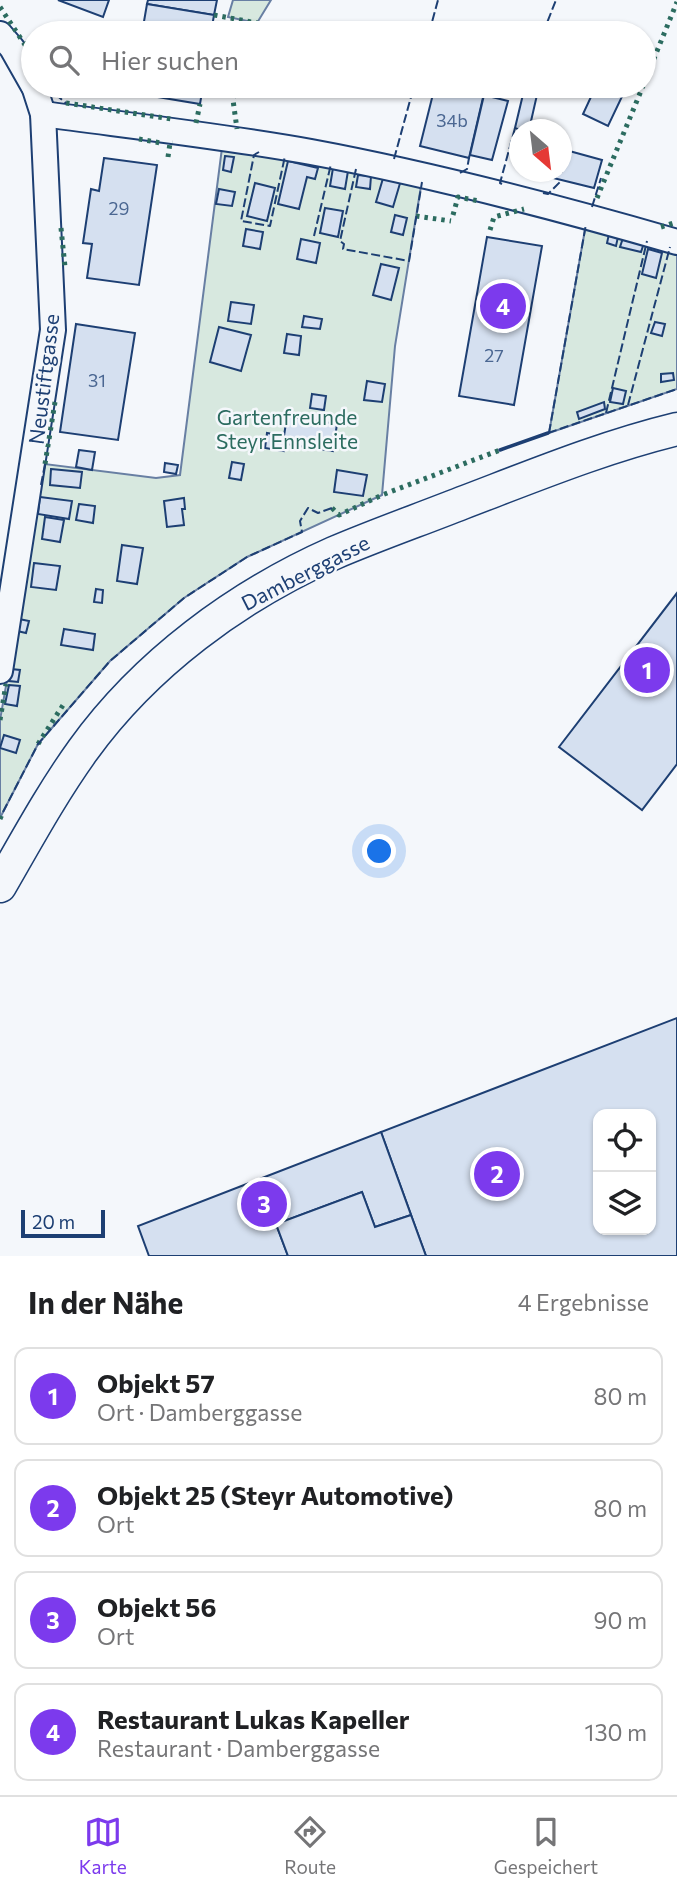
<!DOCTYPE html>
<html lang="de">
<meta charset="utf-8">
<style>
:root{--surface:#fff;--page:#f6f6f6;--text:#202124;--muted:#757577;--line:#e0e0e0;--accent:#7c3aed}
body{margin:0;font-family:Commissioner,sans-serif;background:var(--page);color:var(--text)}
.controls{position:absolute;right:21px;bottom:21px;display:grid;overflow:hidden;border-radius:14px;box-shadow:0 2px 5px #0004}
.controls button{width:63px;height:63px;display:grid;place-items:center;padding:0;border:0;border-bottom:2px solid var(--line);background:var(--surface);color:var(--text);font:35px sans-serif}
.compass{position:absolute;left:509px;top:119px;width:63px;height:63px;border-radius:50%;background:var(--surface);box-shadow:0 2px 5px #0004;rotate:152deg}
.scale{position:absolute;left:21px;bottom:18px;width:84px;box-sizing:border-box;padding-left:7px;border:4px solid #1d3f73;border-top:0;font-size:19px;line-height:24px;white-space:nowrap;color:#1d3f73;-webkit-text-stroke:5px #f4f7fb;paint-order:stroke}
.you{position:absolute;left:380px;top:852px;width:24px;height:24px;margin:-18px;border:5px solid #fff;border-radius:50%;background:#1a73e8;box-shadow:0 0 0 10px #1a73e833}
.badge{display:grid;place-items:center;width:46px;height:46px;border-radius:50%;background:var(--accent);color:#fff;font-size:23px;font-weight:700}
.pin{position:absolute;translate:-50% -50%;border:4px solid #fff;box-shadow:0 2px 7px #0006}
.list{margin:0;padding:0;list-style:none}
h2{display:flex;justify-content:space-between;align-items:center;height:91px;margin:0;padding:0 28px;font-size:30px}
h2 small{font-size:23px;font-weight:400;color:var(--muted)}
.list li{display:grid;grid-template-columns:46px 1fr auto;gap:21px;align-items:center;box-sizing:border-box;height:98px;margin:0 14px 14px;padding:0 14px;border:2px solid var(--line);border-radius:14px}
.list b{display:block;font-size:26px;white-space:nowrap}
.list p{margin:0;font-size:23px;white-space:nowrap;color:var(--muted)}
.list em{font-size:23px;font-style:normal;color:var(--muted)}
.icon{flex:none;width:38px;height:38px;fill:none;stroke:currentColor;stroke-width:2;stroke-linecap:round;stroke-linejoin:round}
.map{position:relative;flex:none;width:677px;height:1256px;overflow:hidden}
.search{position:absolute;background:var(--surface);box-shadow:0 2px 5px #0004;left:21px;right:21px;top:21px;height:77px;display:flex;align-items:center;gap:18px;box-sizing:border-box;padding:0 24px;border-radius:38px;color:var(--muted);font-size:26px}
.sheet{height:539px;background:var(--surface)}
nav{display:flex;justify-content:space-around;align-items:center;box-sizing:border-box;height:98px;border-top:2px solid var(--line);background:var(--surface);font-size:19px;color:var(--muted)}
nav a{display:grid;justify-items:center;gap:4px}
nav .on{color:var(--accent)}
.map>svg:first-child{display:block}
.green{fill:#d7e8df;stroke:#687fa3;stroke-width:2}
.building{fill:#d5e0f0;stroke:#1d3f73;stroke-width:2;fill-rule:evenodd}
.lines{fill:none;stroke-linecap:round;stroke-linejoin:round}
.minor-casing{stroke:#1d3f73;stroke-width:28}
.tertiary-casing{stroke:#1d3f73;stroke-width:35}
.minor{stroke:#f4f7fb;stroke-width:24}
.tertiary{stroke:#f4f7fb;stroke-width:32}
.hedge{stroke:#2c6c60;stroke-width:5;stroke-dasharray:3.5 5;stroke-linecap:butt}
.fence{stroke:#1d3f73;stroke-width:2;stroke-dasharray:9 3.5;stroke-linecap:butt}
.wall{stroke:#1d3f73;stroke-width:3.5}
.labels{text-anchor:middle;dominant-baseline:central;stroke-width:5;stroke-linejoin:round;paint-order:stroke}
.number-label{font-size:18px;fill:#4b6792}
.street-label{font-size:21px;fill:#1d3f73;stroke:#f4f7fb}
.park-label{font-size:21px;fill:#2c6c60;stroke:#f4f7fb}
</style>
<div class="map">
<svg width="677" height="1256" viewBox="0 0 677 1256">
<rect width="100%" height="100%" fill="#f4f7fb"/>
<!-- green -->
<g class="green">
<path d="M233,0h38l-14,23 -29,-6z"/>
<path d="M222,148l200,32 -27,166 -13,149 -135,62 -63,41 -74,63 -72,83 -38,74v-98l45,-256 111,14 24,-3z"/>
<path d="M586,224l91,26v139l-128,44z"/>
</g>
<!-- building -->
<g class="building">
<path d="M58,0h51l-6,17z"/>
<path d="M148,0h69l-3,15 -67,-11z"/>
<path d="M147,4l67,11 -3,18h-69z"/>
<path d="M134,86h69l-3,18 -67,-11z"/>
<path d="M435,86h35l15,3 -16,69 -49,-12z"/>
<path d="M525,86h14l-10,44h-9l-5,-2z"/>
<path d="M596,86h31l-19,40 -25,-12z"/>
<path d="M484,95l24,6 -16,59 -22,-5z"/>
<path d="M562,149l40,11 -8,28 -65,-16h33z"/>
<path d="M225,156l9,1 -3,15 -8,-2z"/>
<path d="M104,158l53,7 -18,120 -52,-7 5,-34 -9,-1 8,-54 8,2z"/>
<path d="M288,161l30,7 -3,11 -8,-2 -8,32 -21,-5z"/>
<path d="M333,168l15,3 -3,18 -15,-3z"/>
<path d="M358,175l13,1 -1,13 -14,-2z"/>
<path d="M384,175l17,5 -8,27 -17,-5z"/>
<path d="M255,183l20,5 -8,33 -20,-5z"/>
<path d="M219,189l16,3 -3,14 -16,-2z"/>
<path d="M325,208l18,3 -5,26 -18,-4z"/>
<path d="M395,215l12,3 -4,17 -12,-3z"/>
<path d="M246,229l17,3 -3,17 -17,-3z"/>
<path d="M609,234l9,3 -2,9 -9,-3z"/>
<path d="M487,237l55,9 -28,159 -55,-9z"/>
<path d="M623,238l21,5 -3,9 -21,-5z"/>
<path d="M301,239l19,4 -4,20 -19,-4z"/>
<path d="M648,249l14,4 -6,25 -14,-4z"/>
<path d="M381,264l18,4 -8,32 -18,-5z"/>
<path d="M231,302l23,3 -3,19 -23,-3z"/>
<path d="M304,316l18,3 -2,10 -18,-2z"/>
<path d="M655,322l10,2 -3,12 -11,-3z"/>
<path d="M76,324l59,9 -17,107 -58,-8z"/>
<path d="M219,327l32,8 -10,36 -31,-9z"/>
<path d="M287,334l14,2 -2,19 -15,-2z"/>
<path d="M673,373l1,7 -13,2v-8z"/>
<path d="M367,381l18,3 -3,18 -18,-2z"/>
<path d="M613,388l13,3 -3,13 -13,-2z"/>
<path d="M312,394l14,2 -2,14 -14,-2z"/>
<path d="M604,402l1,7 -26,10 -2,-7z"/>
<path d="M287,416l50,8 -4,27 -47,-7 -2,7 -19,-3 2,-15 17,3z"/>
<path d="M79,450l16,2 -3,18 -16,-3z"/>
<path d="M232,462l12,2 -3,16 -12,-2z"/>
<path d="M165,463l13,2 -2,9 -12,-2z"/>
<path d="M51,469l31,3 -2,16 -30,-3z"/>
<path d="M337,470l30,5 -4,21 -29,-4z"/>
<path d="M40,497l32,4 -3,18 -31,-5z"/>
<path d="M184,498l1,11h-3l2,16 -17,2 -3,-26z"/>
<path d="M79,504l16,2 -2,17 -17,-3z"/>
<path d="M45,517l19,3 -4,22 -18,-3z"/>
<path d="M122,545l21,3 -6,36 -20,-3z"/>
<path d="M34,563l26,3 -4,24 -25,-3z"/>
<path d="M96,589l7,1 -1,13 -8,-1z"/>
<path d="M677,593v171l-35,46 -83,-63z"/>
<path d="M19,619l10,2 -3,12 -9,-2z"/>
<path d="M64,629l31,5 -2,16 -32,-5z"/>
<path d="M11,669l9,1 -2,12 -9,-1z"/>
<path d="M9,685l11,1 -3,20 -12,-2z"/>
<path d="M4,735l16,5 -4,13 -16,-5z"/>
<path d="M677,1018v238h-251l-45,-124zM598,1114h53v116h-53z"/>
<path d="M381,1132l30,83 -36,12 -13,-35 -86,32 12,32h-139l-11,-30z"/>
<path d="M362,1192l13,35 36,-12 15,41h-138l-12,-32z"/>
</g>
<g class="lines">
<!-- minor casing -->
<g class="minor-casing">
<g id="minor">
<path d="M0,34l12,14 21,37"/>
<path d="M43,114c89,12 179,22 268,38 124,23 245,55 366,90"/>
<path d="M0,671l53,-341 -10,-216 -9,-28"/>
</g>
</g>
<!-- tertiary casing -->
<g class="tertiary-casing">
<path id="tertiary" d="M0,886c26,-45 52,-93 83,-136 62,-86 154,-154 251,-197 42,-18 85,-33 128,-50 71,-27 141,-56 215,-74"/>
</g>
<!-- minor -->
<use href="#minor" class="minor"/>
<!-- tertiary -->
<use href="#tertiary" class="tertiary"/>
<!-- hedge -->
<g class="hedge">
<path d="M0,7l33,50"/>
<path d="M214,15l43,8 -5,10"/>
<path d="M644,83l33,-81"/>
<path d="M50,86l5,8"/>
<path d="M236,86l-3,14 4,29"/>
<path d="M66,103l105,16"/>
<path d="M196,123l4,-19"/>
<path d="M139,139l22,4"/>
<path d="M168,157l2,-14h3"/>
<path d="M597,198l46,-112"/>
<path d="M453,215l5,-18 21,4"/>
<path d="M416,216l35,5"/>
<path d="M661,227l16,-5"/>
<path d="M61,228l4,39"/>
<path d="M490,230l4,-13 30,-8"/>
<path d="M45,464l10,-62"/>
<path d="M332,508l7,7 43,-20 118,-45"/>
<path d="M0,720l6,-36"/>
<path d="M38,744l27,-42"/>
<path d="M0,819l3,-7"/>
</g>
<!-- fence -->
<g class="fence">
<path d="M429,33l9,-33"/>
<path d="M543,33l13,-33"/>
<path d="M55,94l11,9"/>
<path d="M259,152l-5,3 -13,66 29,5 15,-70"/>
<path d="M394,159l20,-73"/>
<path d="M356,169l-16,72 4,3 -1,5 66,12 13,-79"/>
<path d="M460,173l7,-4 2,-11"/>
<path d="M502,184l-2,-1 15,-55"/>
<path d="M543,193l5,1 14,-14"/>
<path d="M592,207l9,-29"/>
<path d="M314,236l17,-72"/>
<path d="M628,405l42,-158"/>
<path d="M606,413l41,-172"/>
<path d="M548,433l129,-44"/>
<path d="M549,433l37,-209"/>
<path d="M41,485l4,-21"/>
<path d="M3,812l35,-68 72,-83 74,-63 63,-41 55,-25 -2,-11 8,-13 10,5 14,-5"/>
</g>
<!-- wall -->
<path class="wall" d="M500,450l48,-17"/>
</g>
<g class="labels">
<!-- number labels -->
<g class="number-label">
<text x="452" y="120">34b</text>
<text x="119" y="208">29</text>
<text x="494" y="355">27</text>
<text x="97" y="380">31</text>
</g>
<!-- street labels -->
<g class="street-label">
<text transform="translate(43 379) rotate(-83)">Neustiftgasse</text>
<text transform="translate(305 572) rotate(-27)">Damberggasse</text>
</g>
<!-- park labels -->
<g class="park-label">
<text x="287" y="416">Gartenfreunde<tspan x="287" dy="24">Steyr Ennsleite</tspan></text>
</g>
</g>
</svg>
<div class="controls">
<button><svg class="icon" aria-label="locate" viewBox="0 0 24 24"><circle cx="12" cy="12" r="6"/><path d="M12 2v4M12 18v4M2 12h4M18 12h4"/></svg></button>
<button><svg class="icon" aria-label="layers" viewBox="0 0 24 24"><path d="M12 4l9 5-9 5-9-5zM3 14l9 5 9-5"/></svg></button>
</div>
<svg class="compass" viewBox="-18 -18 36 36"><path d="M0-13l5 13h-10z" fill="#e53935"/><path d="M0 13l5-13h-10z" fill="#757577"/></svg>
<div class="scale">20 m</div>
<div class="you"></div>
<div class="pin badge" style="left:647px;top:670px">1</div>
<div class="pin badge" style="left:497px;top:1174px">2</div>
<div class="pin badge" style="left:264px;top:1204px">3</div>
<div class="pin badge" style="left:503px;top:306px">4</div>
<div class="search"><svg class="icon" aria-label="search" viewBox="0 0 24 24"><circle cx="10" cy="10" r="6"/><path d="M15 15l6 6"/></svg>Hier suchen</div>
</div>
<section class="sheet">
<h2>In der Nähe<small>4 Ergebnisse</small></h2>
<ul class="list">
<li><span class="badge">1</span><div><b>Objekt 57</b><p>Ort · Damberggasse</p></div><em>80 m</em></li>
<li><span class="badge">2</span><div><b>Objekt 25 (Steyr Automotive)</b><p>Ort</p></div><em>80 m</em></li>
<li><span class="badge">3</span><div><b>Objekt 56</b><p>Ort</p></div><em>90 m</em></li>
<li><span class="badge">4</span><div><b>Restaurant Lukas Kapeller</b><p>Restaurant · Damberggasse</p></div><em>130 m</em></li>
</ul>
</section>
<nav>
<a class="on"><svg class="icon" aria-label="map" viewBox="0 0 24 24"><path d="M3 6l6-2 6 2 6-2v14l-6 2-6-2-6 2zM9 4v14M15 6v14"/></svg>Karte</a>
<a><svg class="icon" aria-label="directions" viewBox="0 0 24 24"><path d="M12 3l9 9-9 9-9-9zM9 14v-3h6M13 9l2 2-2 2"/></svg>Route</a>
<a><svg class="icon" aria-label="saved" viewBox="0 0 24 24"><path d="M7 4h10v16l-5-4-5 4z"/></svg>Gespeichert</a>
</nav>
